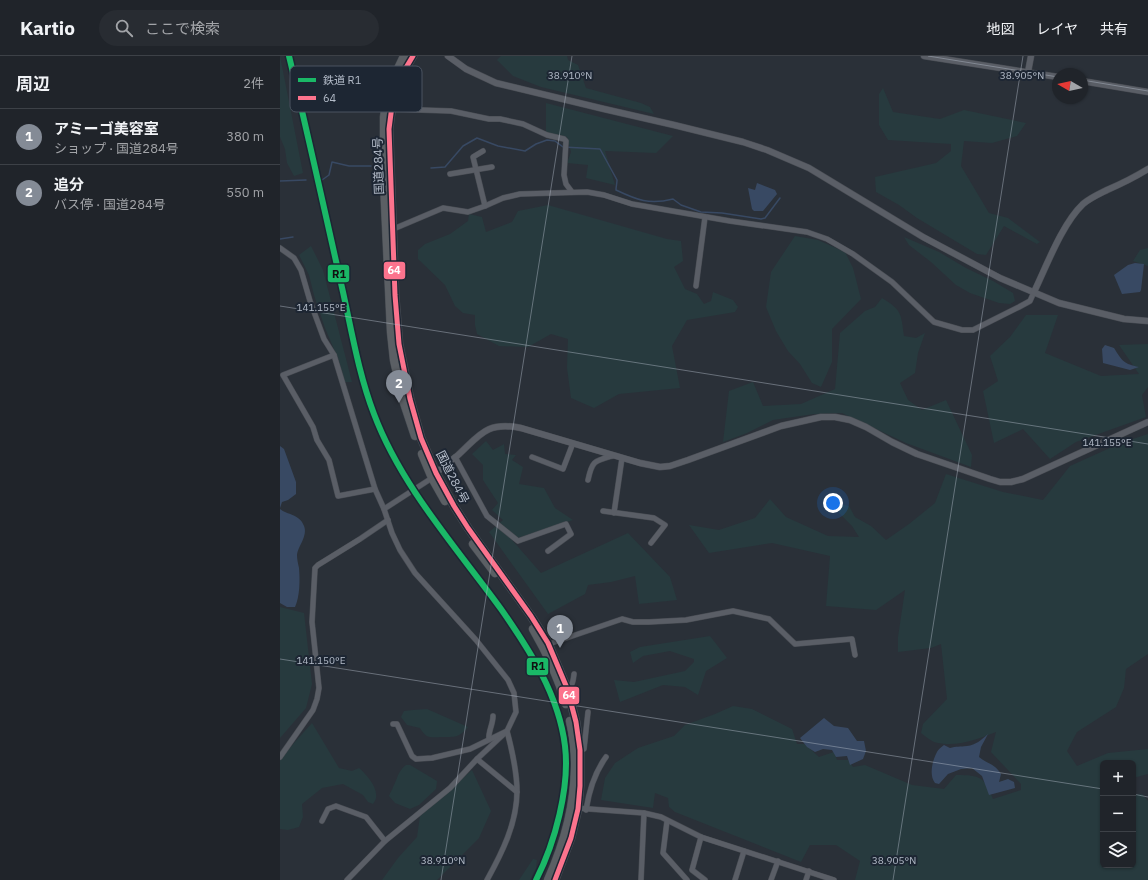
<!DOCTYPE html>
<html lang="ja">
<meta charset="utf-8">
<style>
:root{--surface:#20242a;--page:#282c32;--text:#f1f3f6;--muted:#a2a4a8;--line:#3d4147;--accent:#848b96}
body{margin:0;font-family:"IBM Plex Sans","Noto Sans JP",sans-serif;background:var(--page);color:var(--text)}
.controls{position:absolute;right:12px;bottom:12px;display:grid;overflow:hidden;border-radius:6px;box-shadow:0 1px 3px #0004}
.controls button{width:36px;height:36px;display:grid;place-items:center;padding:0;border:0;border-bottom:1px solid var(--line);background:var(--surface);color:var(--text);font:20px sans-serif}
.compass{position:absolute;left:772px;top:12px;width:36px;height:36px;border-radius:50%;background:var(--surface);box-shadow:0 1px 3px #0004;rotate:279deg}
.you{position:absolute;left:553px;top:447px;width:14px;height:14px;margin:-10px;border:3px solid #fff;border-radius:50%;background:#1a73e8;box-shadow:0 0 0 6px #1a73e833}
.badge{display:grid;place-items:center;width:26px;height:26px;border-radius:50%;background:var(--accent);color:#fff;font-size:13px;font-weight:700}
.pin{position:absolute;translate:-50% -33px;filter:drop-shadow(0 1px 2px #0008)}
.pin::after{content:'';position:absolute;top:21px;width:14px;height:12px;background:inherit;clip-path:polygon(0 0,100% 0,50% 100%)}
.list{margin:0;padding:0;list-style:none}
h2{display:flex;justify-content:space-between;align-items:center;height:52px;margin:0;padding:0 16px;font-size:17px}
h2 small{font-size:13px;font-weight:400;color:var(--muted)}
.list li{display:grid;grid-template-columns:26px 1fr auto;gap:12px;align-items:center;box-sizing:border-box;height:56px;padding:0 16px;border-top:1px solid var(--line)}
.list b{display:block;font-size:15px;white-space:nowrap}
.list p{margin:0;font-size:13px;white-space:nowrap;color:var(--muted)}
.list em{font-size:13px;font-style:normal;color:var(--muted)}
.icon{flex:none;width:22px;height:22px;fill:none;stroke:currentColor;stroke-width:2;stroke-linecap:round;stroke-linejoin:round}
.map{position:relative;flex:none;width:868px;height:824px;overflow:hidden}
header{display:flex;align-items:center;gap:24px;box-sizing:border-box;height:56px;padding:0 20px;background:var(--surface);border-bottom:1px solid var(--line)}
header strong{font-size:19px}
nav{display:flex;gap:22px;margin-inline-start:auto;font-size:14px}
.search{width:280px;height:36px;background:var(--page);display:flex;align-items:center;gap:10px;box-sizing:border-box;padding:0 14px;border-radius:22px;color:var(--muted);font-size:15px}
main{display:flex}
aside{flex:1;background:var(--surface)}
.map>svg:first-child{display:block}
.green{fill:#273a3e}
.water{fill:#384963}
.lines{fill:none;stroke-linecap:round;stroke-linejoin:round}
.stream{stroke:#384963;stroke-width:1.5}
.minor-casing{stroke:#484c53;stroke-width:6}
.tertiary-casing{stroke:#484c53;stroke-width:7}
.trunk-casing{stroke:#474c53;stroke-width:9}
.minor{stroke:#5a5e66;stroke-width:5}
.tertiary{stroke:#5a5e66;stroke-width:6}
.trunk{stroke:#5b5f64;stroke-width:8}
.bus-1-casing{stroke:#1d2633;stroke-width:8}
.bus-1{stroke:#fc738d;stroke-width:5}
.rail-1-casing{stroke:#1d2633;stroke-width:9}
.rail-1{stroke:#1ab867;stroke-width:6}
.ticks{fill:none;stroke:#b4bcc9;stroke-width:1;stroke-opacity:0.45}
.labels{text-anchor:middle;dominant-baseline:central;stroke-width:4;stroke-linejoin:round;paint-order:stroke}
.street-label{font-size:12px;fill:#b4bcc9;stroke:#1d2633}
.key{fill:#1d2633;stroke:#4a5360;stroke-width:1}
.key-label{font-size:11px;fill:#b4bcc9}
.ticks-label{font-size:10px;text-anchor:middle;fill:#b4bcc9;stroke:#1d2633;stroke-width:4;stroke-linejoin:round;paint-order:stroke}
.line-badge{stroke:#1d2633;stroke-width:1.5}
.badge-label{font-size:11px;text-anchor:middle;font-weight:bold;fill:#fff}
.pale-badge-label{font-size:11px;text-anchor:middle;font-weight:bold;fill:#111}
</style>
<header>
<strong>Kartio</strong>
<div class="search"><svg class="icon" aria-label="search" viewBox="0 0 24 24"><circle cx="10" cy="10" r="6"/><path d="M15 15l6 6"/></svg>ここで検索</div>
<nav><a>地図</a><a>レイヤ</a><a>共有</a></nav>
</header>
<main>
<aside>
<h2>周辺<small>2件</small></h2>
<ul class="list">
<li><span class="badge">1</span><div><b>アミーゴ美容室</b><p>ショップ · 国道284号</p></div><em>380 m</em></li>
<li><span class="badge">2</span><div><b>追分</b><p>バス停 · 国道284号</p></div><em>550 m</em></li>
</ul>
</aside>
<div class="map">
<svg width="868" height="824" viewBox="0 0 868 824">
<rect width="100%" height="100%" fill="#2a3038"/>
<!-- green -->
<g class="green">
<path d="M0,0l23,117 -9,3 -7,-13 -2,-14 -5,-12z"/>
<path d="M221,0h66l1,4 10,5 8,23 55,15 9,4 4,7 -113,-27 -28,-11 -16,-16z"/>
<path d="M603,32l10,24 47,7 24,-9 62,13 -9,13 -25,7 -28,-2 -3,25 28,47 19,5 32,24 -3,2 -33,-18 -18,29 -9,-1 -60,-36 -18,-13 -23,-13 -1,-15 61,-14 15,-12v-7l-63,-4 -9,-15v-31z"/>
<path d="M266,47l127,33 -17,17 -51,-2 10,34 -29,-7 2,-13 -21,-2 4,-11 -4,-15 -21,-3z"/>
<path d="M268,149l119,34 14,2 2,20 -9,6 11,22 12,5 7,10 7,-3 2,-9 20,8 5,7 -3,5 -48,8 -15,26 8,42 -61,6 -25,14 -23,-10 -4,-30 1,-29 -17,-5 -23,13 -29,-1 -22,-12 -2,-9v-10l-12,-2 -8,-7 -10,-21 -27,-26v-9l7,-6 25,-10 18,-13 1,-7 13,3 4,15 26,-10 6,-11z"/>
<path d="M515,180l23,4 27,12 8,16 8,31 -29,30v33l-11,25 -9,-4 -12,-19 -12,-13 -12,-20 -10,-24 5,-35z"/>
<path d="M624,181l35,15 27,16 27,13 20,12 2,8 -5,3 -11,-1 -29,-10 -14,-8 -25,-23 -22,-17z"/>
<path d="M31,190l12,24 29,112h-7l-6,-21 -14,-33 -11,-33 -5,-20 -10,-20z"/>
<path d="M868,192v18l-15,-5 7,-11z"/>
<path d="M602,242c20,12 19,16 22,38l12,2 9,-5 -7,20 -3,20 -15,10 8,17 14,10 24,-10 26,55 -1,12 -65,-24 -64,-30 -28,1 -41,6 -26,13 -24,9 6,-51 24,-9 10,24 38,-2 34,-15 5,-56 25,-22 10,-4z"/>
<path d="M746,259h32l-13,38 56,23 38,-2 -20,-29 29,-1v43l-6,8 4,22 -70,25 -26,17 -27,-30 -29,14 -11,-52 15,-10 -8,-25 20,-19z"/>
<path d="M868,378v220l-22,15 -2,19 -8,19 -39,25 -10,19 10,15 31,-13 40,-4v25l-15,4v-15h-30v102h30v-70l9,-1 6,7v79h-293l5,-19 -24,-16h-26l-9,17 -126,-50 -6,-5 -1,-9 -13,-5 -2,15 -52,-8 4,-22 10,-15 23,-15 36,-12 11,-11 30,-11 18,-8 19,3 40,20 5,15h8l14,13 15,-5 3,8h11l5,7 12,-2 47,20 32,4 12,-14c25,0 28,2 37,24l28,-9v-6l-30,-32 5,-20c-21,8 -40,16 -62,10 -4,-2 -9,-6 -13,-9l2,-9 24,-25 -6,-55 -10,4 -33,4v-15l7,-47 -29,20 -50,-4 4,-50 -58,-13 -63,10 -20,-28 30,5 36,-12 15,-19 16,18 42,19 31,1 -7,-11 -13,-13 2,-9 8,2 6,11 16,9 15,14 23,-16 26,-21 11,-29 57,18 40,8 27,-34 51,-23z"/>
<path d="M206,385l7,9 11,-6 1,10 11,1 -4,5 11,7 -4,17 25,4 11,20 18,12 -61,20 29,33 87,-40 42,44 7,23 -38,4 -4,-28 -24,6 -23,3 -3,9 -37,20 -59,-82 14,-12 -11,-10 6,-7 -15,-23v-15l-11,-11z"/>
<path d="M0,551l24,6 8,71 -6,24 -26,30z"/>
<path d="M430,580l17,22 -21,13 -8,24 -13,-8 -22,-2 -43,17 -6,-22 20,2 51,-11 9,-9v-3l-24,-8 -27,5 -10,7 -3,-11 10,-5z"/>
<path d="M147,653l41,18c-9,10 -11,10 -24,10 -13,0 -17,3 -24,-9l-13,-3 -6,-8 3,-6 9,-1z"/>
<path d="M32,667l27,45 13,3 7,-3c7,6 19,19 17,30 0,2 -2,4 -3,6l-5,-2 -5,-7 -20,-11 -21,4 -20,16 1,13 -4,10 -11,3 -8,-1v-76l6,-1z"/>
<path d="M126,709h4l27,16 -1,8 -17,16 -9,4 -15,-6 -6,-7c1,-4 3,-5 4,-9 5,-9 4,-15 13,-22z"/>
<path d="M192,714l19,41 -12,27 -42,42h-55l16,-22 19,-21 3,-21z"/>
<path d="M253,803l4,1 -1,8 -6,12h-11z"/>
</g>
<!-- water -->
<g class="water">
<path d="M477,127l18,7 2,4 -14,17h-9l-2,-2 -4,-21 7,2z"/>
<path d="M855,207l9,1 -3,26 -1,2 -18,2 -8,-19 14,-10z"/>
<path d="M825,289l9,3c8,13 10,16 25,19l-9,3 -27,-7 -1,-14z"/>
<path d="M0,390l4,3 12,33v12l-8,6 -6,2 -2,6z"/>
<path d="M0,453c7,6 20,5 24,17 4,10 -6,20 -7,29 0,4 1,9 2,13 1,12 1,28 -4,39h-8l-7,-4z"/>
<path d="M544,662l10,8 14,2 9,13h7l2,10 -3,8 -13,6 -3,-9 -11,1 -4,-7 -9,-1 -8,3 -8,-5 -7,-9z"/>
<path d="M708,678l-7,13 -2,10c10,8 15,6 22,17l-2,8 9,-3 6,3 1,6 -26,7 -7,-19 -10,-8 -11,1 -13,5 -9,10 -4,-1c-6,-7 -3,-22 2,-31 1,-2 4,-5 7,-7l6,3c6,-2 10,-1 17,-2 9,-1 14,-6 21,-12z"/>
</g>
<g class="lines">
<!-- stream -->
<g class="stream">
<path d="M151,112l14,-1 18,-21 14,-8 21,8 27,5 11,-7 11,-4 8,1 8,6 37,2c1,2 16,29 17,31 0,3 -1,7 -1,10 21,10 33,15 57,9l8,6 20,7 21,1 39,6 4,-1 15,-20"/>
<path d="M42,124l7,-5 3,-13 17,4h22"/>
<path d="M0,125l26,-1"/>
<path d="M0,183l13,-2"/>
</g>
<!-- minor casing -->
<g class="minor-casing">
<g id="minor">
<path d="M111,53l60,2 38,8h11l23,5 24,11 17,4 2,2 -2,34 2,9 6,8"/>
<path d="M203,95l-10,6 12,49"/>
<path d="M170,118l42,-7"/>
<path d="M111,174l52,-22 25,4 17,-6 18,-8 17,-4 67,-2 17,3 28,9 98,17 77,11 20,7 26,15 39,28 42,40 28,8h11l46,-23 11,-6 4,-9"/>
<path d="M0,192l14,10 7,12 9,31 14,38 10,16 41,134 9,20 8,24 8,17 15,23 61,67 32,40 6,13 2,19 -9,19 -30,28 -27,29 -65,53 -38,39"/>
<path d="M416,230l9,-69"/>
<path d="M54,299l-51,20 30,52 4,13 12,20 9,36 37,-7"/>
<path d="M175,401l32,59 31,25 48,-17 5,10 -23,17"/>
<path d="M252,401l31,12 10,-26"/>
<path d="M308,424c4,-19 6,-19 24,-24"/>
<path d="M104,453l48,-31"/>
<path d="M323,455l51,7 11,7 -14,18"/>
<path d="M334,457l8,-55"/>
<path d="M266,589l76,-26 11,3h16l37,-2 47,-9 36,8 26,25 57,-5 3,16"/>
<path d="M284,633c9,-2 9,-7 10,-15"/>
<path d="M113,668h4l15,32 4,3 16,-1 38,-9 37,-18c5,19 10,39 10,60 0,32 -15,62 -30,89"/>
<path d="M209,683c-1,-8 4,-14 4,-23"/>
<path d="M299,694l5,-1 4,-37"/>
<path d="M0,701l33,-47 4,-11 2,-11 -7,-66 3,-54 3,-3 42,-26 28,-19"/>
<path d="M197,703l40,33"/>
<path d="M296,752l68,5 17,4 40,20 133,43"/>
<path d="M306,754c3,-19 9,-38 20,-53"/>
<path d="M42,765l6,-12 8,-3 30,11 19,24"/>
<path d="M387,765l-4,32 24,27"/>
<path d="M421,781l-9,33 13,10"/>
<path d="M361,824l3,-67"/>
<path d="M455,824l9,-29"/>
<path d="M491,824l7,-19"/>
<path d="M526,824l3,-9"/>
</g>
</g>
<!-- tertiary casing -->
<g class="tertiary-casing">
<g id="tertiary">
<path d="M168,0l18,13 30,14 108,26 70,16 69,17 24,8 42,18 114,69 77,41 59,25 65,16 24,2"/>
<path d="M644,0l134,21"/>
<path d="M748,16l3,-16"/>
<path d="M802,25l66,11"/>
<path d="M754,236c13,-27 28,-68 49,-88 7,-6 16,-10 24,-14 14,-6 28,-13 41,-21"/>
<path d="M153,420c8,-8 16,-14 24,-20 23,-21 29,-35 64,-28l119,35 20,4 10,-1 18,-6 93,-34 40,-9h14l15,3 16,7 26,15 25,12 73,25 10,3h11l12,-3 125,-57"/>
</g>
</g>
<!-- trunk casing -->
<g class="trunk-casing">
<g id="trunk">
<path d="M124,0l-11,23 -6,19 -3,19v66l7,149 3,28 9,40 12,36"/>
<path d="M133,0l-12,20 -8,22 -4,31 6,166 4,49 11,55 11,39 15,35 18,33 14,22 63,88 17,27 19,45 9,34 4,28v36l-2,23 -7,29 -16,42"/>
<path d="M142,398l10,24 13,23"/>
<path d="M193,488l22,29"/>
<path d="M253,573c14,24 25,48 33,75"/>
<path d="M268,824c22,-49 34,-105 22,-159"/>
</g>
</g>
<!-- minor -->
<use href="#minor" class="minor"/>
<!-- tertiary -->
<use href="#tertiary" class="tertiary"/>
<!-- trunk -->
<use href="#trunk" class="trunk"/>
<!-- bus-1 casing -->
<g class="bus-1-casing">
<path id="bus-1" d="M133,0l-12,20 -8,22 -4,31 6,166 4,49 11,55 11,39 15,35 18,33 14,22 63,88 17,27 19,45 9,34 4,28v36l-2,23 -7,29 -16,42"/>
</g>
<!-- bus-1 -->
<use href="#bus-1" class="bus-1"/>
<!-- rail-1 casing -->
<g class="rail-1-casing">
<path id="rail-1" d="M9,0c19,78 36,157 54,236 9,41 16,83 31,122 27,72 82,133 127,195 28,40 58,86 64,137 5,41 -10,97 -29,134"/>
</g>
<!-- rail-1 -->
<use href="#rail-1" class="rail-1"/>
</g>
<!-- ticks -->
<path class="ticks" d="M648,0l130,21M802,24l66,11M0,250l868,138M0,603l823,130M853,738l15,3M161,824l131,-824M613,824l130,-824"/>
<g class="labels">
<!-- street labels -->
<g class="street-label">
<text transform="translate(98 110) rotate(-92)">国道284号</text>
<text transform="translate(173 421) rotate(63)">国道284号</text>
</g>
</g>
<!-- legend -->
<rect x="10" y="10" width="132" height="46" rx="6" class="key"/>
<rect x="18" y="22" width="18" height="4" fill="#1ab867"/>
<rect x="18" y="40" width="18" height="4" fill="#fc738d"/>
<g class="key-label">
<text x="43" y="28">鉄道 R1</text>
<text x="43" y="46">64</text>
</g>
<g class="ticks-label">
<text x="290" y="23">38.910°N</text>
<text x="742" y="23">38.905°N</text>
<text x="41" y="255">141.155°E</text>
<text x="827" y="390">141.155°E</text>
<text x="41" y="608">141.150°E</text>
<text x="163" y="808">38.910°N</text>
<text x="614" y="808">38.905°N</text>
</g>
<g class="line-badge">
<rect x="103" y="205" width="23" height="19" rx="4" fill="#fc738d"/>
<rect x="47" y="208" width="23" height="19" rx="4" fill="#1ab867"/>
<rect x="246" y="601" width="23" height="19" rx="4" fill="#1ab867"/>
<rect x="278" y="630" width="22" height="19" rx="4" fill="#fc738d"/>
</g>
<g class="badge-label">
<text x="114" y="218">64</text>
<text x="289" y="643">64</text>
</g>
<g class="pale-badge-label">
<text x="59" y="222">R1</text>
<text x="258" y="614">R1</text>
</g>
</svg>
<div class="controls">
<button>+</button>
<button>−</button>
<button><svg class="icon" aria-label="layers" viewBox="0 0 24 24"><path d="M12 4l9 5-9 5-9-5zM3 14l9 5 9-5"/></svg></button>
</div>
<svg class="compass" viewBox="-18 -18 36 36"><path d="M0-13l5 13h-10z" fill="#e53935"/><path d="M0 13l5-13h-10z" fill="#a2a4a8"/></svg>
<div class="you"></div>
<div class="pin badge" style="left:280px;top:592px">1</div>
<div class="pin badge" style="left:119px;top:347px">2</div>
</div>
</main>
